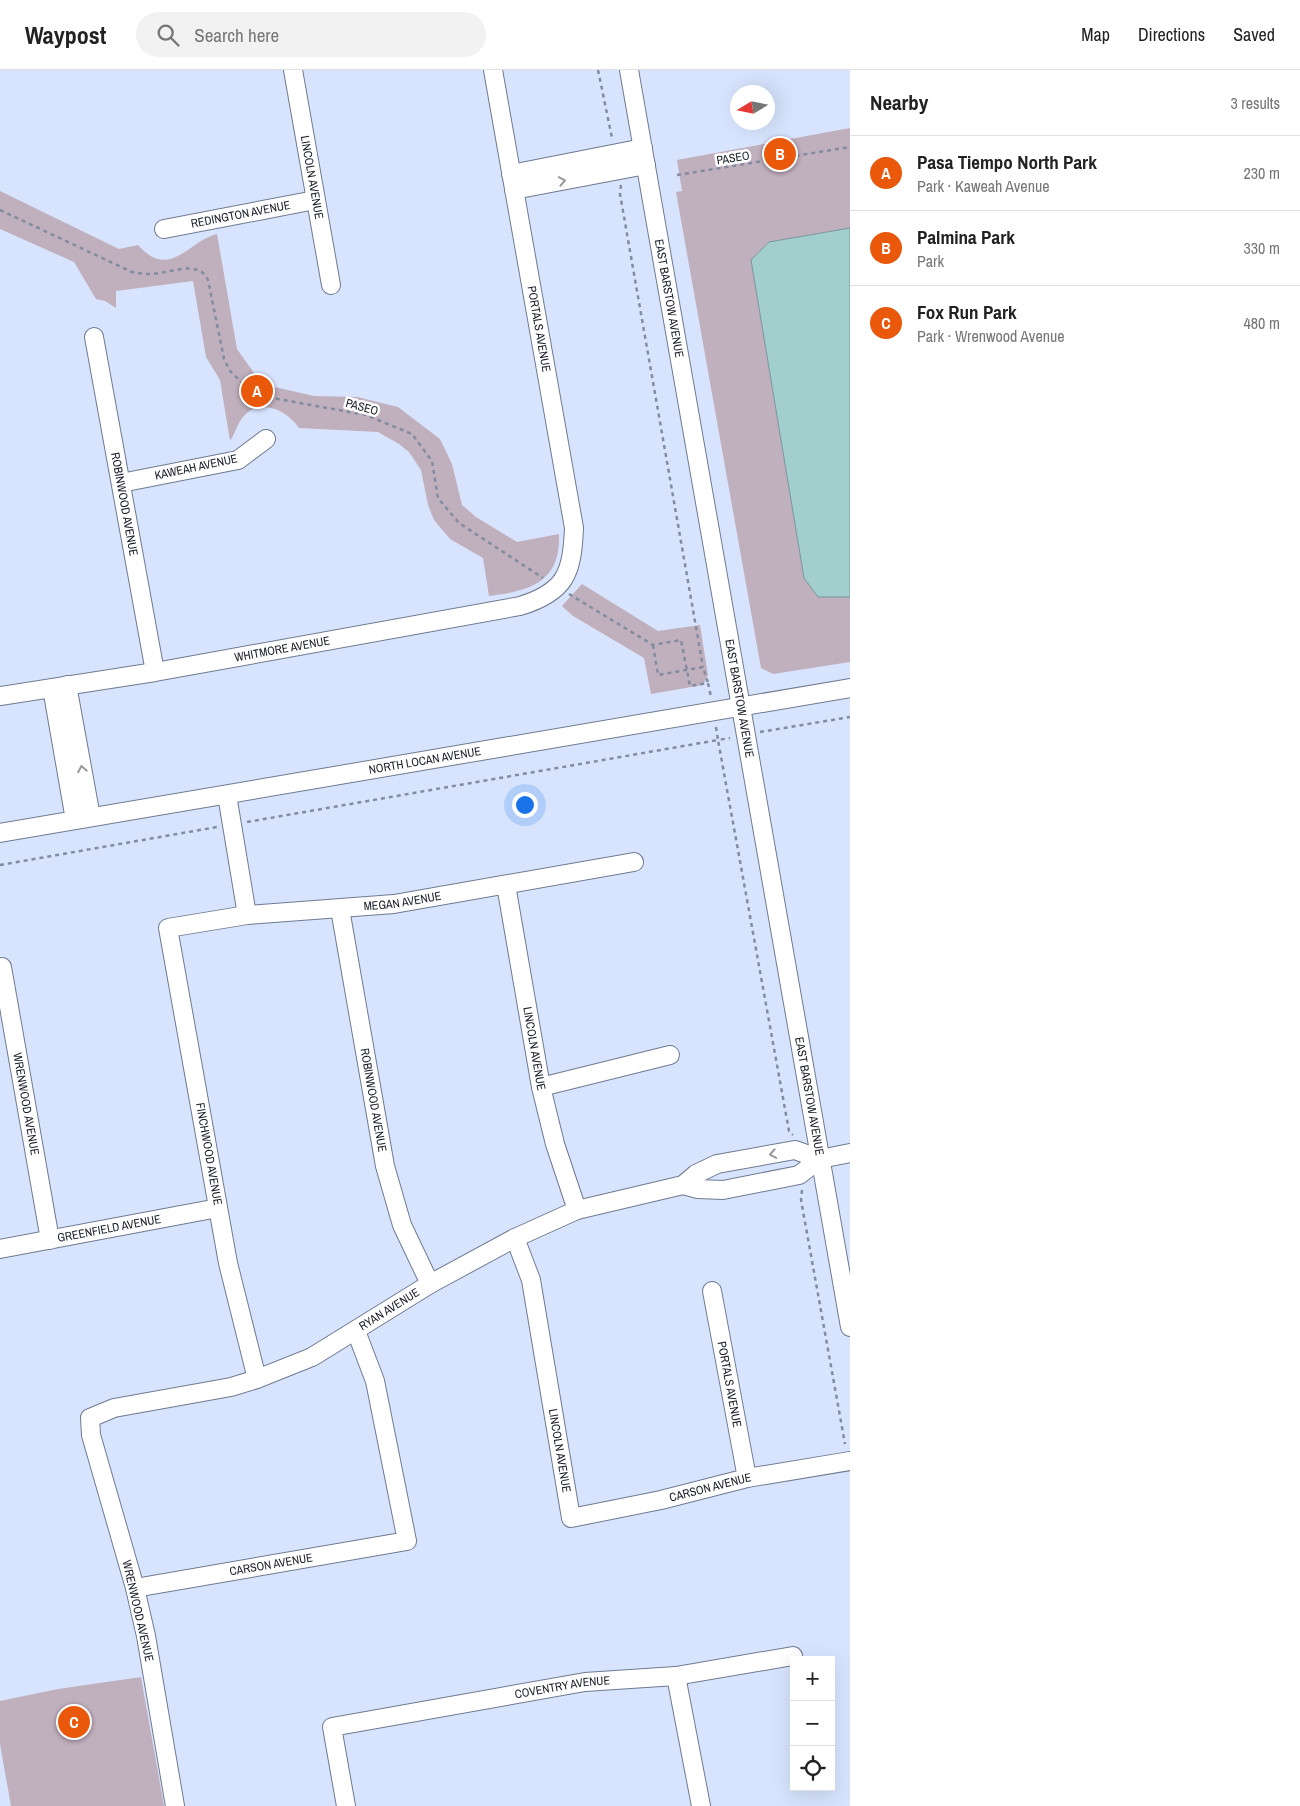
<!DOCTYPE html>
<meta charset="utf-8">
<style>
:root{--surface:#fff;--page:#f2f2f2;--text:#222;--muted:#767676;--line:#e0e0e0;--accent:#ea580c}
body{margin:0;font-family:"Archivo Narrow",sans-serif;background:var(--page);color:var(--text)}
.controls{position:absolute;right:15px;bottom:15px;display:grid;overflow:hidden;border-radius:0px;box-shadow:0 5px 20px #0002}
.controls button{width:45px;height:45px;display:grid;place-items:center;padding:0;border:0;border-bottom:1px solid var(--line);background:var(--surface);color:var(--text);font:25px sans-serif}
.compass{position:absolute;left:730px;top:15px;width:45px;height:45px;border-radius:50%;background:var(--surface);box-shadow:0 5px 20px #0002;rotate:260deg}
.you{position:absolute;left:524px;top:734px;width:18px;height:18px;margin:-12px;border:4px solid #fff;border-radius:50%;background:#1a73e8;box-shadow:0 0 0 8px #1a73e833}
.badge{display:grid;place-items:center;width:32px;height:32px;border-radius:50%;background:var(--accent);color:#fff;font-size:16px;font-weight:700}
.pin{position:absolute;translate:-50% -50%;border:2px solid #fff;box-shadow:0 1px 5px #0006}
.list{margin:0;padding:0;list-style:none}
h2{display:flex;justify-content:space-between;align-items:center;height:65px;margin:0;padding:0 20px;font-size:21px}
h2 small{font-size:16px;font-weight:400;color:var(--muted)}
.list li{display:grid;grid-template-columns:32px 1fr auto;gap:15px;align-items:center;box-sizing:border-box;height:75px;padding:0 20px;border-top:1px solid var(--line)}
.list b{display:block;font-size:19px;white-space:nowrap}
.list p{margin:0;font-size:16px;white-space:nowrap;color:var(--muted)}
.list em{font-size:16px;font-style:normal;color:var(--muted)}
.icon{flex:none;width:28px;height:28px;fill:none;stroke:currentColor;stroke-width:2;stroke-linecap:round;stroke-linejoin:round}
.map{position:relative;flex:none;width:850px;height:1736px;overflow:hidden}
header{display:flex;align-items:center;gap:30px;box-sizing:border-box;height:70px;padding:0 25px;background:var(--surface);border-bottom:1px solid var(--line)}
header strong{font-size:24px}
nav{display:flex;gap:28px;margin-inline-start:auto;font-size:18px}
.search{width:350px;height:45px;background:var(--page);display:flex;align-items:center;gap:12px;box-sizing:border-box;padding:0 18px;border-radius:28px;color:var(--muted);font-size:19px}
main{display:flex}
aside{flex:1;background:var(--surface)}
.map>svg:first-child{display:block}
.green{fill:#c0afbd}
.water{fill:#a3cece;stroke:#79999c}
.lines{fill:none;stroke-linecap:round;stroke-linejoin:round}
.minor-casing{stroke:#6f7a91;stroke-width:20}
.path{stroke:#838c9e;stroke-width:2.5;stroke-dasharray:4 4;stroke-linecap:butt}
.minor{stroke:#fff;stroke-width:18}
.oneway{stroke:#97999d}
.labels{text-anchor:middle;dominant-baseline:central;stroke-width:5;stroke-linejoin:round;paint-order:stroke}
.street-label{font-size:12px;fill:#181d26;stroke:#fff}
</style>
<header>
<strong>Waypost</strong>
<div class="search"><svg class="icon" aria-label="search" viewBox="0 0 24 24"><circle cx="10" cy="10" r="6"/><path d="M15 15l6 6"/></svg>Search here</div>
<nav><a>Map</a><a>Directions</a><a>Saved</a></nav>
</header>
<main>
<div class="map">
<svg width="850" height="1736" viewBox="0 0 850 1736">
<rect width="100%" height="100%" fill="#d8e4fe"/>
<!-- green -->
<g class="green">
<path d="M850,58v534l-77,12 -12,-6 -85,-476 6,-1 -5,-31z"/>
<path d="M0,121l119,58 19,-4c32,36 50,-4 79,-11l20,115 17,24 16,13 44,10 43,1 41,10 42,32 12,25 10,41 14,12 41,25 42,-8c2,48 -29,57 -70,62l-6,-38 -33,-19 -16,-19 -6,-15 -7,-35 -12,-18 -10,-8 -21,-12 -79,-4c-12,-18 -39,-31 -56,-11 -6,7 -8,17 -13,24l-10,-61 -14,-23 -13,-76 -77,10v17l-11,-7 -9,-2 -22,-37 -74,-33z"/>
<path d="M582,514l76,47 42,-6 8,50 -5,10 -52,9 -7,-36 -71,-42 -11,-10z"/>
<path d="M141,1607l23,129h-153l-11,-62v-43l58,-12z"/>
</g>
<!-- water -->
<path class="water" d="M850,158v369h-32l-14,-19 -53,-318 18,-18z"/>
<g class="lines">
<!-- minor casing -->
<g class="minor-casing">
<g id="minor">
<path id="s1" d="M293,0l38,215"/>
<path id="s2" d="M629,0l221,1257"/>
<path d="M511,104l132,-26"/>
<path d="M514,120l132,-25"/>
<path id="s3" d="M164,159l151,-29"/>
<path id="s4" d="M94,267l61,335"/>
<path d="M121,413l117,-23 28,-21"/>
<path d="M67,615l24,132"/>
<path d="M52,618l23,132"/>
<path id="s5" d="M0,626l155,-24 365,-66c46,-14 52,-33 54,-78l-81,-458"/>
<path d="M227,725l20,120"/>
<path id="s6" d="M0,763l850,-145"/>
<path id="s7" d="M506,815l35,202 14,57 22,66"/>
<path id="s8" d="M340,839l45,257 17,59 28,59"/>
<path id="s9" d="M2,897l48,273"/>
<path d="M541,1017l129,-32"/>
<path d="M683,1115l15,4 25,1 76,-15 21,-16 30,-6"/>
<path id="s10" d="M515,1168l16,42 40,238 90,-18 86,-22 103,-17"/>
<path id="s11" d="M0,1179l218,-41"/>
<path id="s12" d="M712,1221l35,187"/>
<path id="s13" d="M257,1309l-29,-116 -60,-335 79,-13 147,-11 240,-42"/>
<path id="s14" d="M135,1518l272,-47 -32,-160 -19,-50"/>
<path d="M676,1606l25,130"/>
<path id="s15" d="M175,1736l-29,-170 -11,-48 -44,-153 -1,-17 24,-10 117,-21 26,-8 55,-22 118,-73 85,-46 62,-28 106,-25 13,-11 21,-10 78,-14 25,9"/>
<path id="s16" d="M346,1736l-14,-79 253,-45 91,-6 117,-20"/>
</g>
</g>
<!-- path -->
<g class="path">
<path d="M598,0l14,68"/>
<path d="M677,105l173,-28"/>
<path d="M621,115l-1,9 83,473"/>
<path d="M0,140l132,62c7,1 13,2 20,2 18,-1 47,-15 56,6l16,79 6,12 21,20 27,8 88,16 46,19 20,27 6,37 21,25 84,55"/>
<path d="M569,524l84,51 28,-5 9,46 18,-3 3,14"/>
<path d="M653,575l5,30 45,-8 5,16"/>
<path d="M716,657l2,13 12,-2"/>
<path d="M760,662l90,-15"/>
<path d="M247,752l471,-82 71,391 4,4"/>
<path d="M0,795l217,-38"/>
<path d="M802,1120l-1,10 44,244"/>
</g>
<!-- minor -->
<use href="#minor" class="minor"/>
</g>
<!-- one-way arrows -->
<defs><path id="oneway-chevron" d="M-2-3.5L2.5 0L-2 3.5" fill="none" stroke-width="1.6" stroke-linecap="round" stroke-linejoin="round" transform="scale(1.25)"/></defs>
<g class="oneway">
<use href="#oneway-chevron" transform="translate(562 111) rotate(-11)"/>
<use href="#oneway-chevron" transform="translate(82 699) rotate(-100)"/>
<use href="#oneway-chevron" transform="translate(773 1084) rotate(170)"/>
</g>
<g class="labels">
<!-- street labels -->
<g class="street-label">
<text transform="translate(733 88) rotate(-9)">PASEO</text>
<text stroke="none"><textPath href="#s1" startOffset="109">LINCOLN AVENUE</textPath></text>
<text stroke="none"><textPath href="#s3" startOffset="78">REDINGTON AVENUE</textPath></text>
<text stroke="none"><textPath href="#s2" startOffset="232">EAST BARSTOW AVENUE</textPath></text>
<text transform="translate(539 259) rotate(80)">PORTALS AVENUE</text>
<text transform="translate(362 337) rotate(15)">PASEO</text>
<text transform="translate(196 397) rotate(-12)">KAWEAH AVENUE</text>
<text stroke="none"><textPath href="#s4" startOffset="170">ROBINWOOD AVENUE</textPath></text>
<text stroke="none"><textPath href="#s5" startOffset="286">WHITMORE AVENUE</textPath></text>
<text stroke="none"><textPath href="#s2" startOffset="638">EAST BARSTOW AVENUE</textPath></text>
<text stroke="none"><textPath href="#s6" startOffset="431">NORTH LOCAN AVENUE</textPath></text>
<text stroke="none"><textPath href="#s13" startOffset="696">MEGAN AVENUE</textPath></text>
<text stroke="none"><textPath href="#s7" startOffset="166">LINCOLN AVENUE</textPath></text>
<text stroke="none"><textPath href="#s2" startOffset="1042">EAST BARSTOW AVENUE</textPath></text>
<text stroke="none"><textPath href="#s8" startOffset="194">ROBINWOOD AVENUE</textPath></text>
<text stroke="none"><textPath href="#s9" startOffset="139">WRENWOOD AVENUE</textPath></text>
<text transform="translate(209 1084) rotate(80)">FINCHWOOD AVENUE</text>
<text stroke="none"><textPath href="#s11" startOffset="111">GREENFIELD AVENUE</textPath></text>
<text stroke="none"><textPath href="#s15" startOffset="720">RYAN AVENUE</textPath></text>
<text stroke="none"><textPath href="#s12" startOffset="95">PORTALS AVENUE</textPath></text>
<text stroke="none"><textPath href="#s10" startOffset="218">LINCOLN AVENUE</textPath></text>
<text stroke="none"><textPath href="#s10" startOffset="429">CARSON AVENUE</textPath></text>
<text stroke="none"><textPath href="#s14" startOffset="138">CARSON AVENUE</textPath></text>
<text transform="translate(138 1541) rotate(77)">WRENWOOD AVENUE</text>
<text stroke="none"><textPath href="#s16" startOffset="314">COVENTRY AVENUE</textPath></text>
</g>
</g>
</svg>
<div class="controls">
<button>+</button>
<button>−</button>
<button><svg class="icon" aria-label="locate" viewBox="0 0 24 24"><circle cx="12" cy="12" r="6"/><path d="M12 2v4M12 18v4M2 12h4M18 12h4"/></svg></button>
</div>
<svg class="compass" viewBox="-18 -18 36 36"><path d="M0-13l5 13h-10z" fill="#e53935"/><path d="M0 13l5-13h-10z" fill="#767676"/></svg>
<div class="you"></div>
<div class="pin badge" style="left:257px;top:321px">A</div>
<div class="pin badge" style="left:780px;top:84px">B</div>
<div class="pin badge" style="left:74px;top:1652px">C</div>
</div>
<aside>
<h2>Nearby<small>3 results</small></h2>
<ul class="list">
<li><span class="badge">A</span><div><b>Pasa Tiempo North Park</b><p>Park · Kaweah Avenue</p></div><em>230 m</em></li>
<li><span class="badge">B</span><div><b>Palmina Park</b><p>Park</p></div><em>330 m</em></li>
<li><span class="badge">C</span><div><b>Fox Run Park</b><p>Park · Wrenwood Avenue</p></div><em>480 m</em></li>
</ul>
</aside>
</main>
